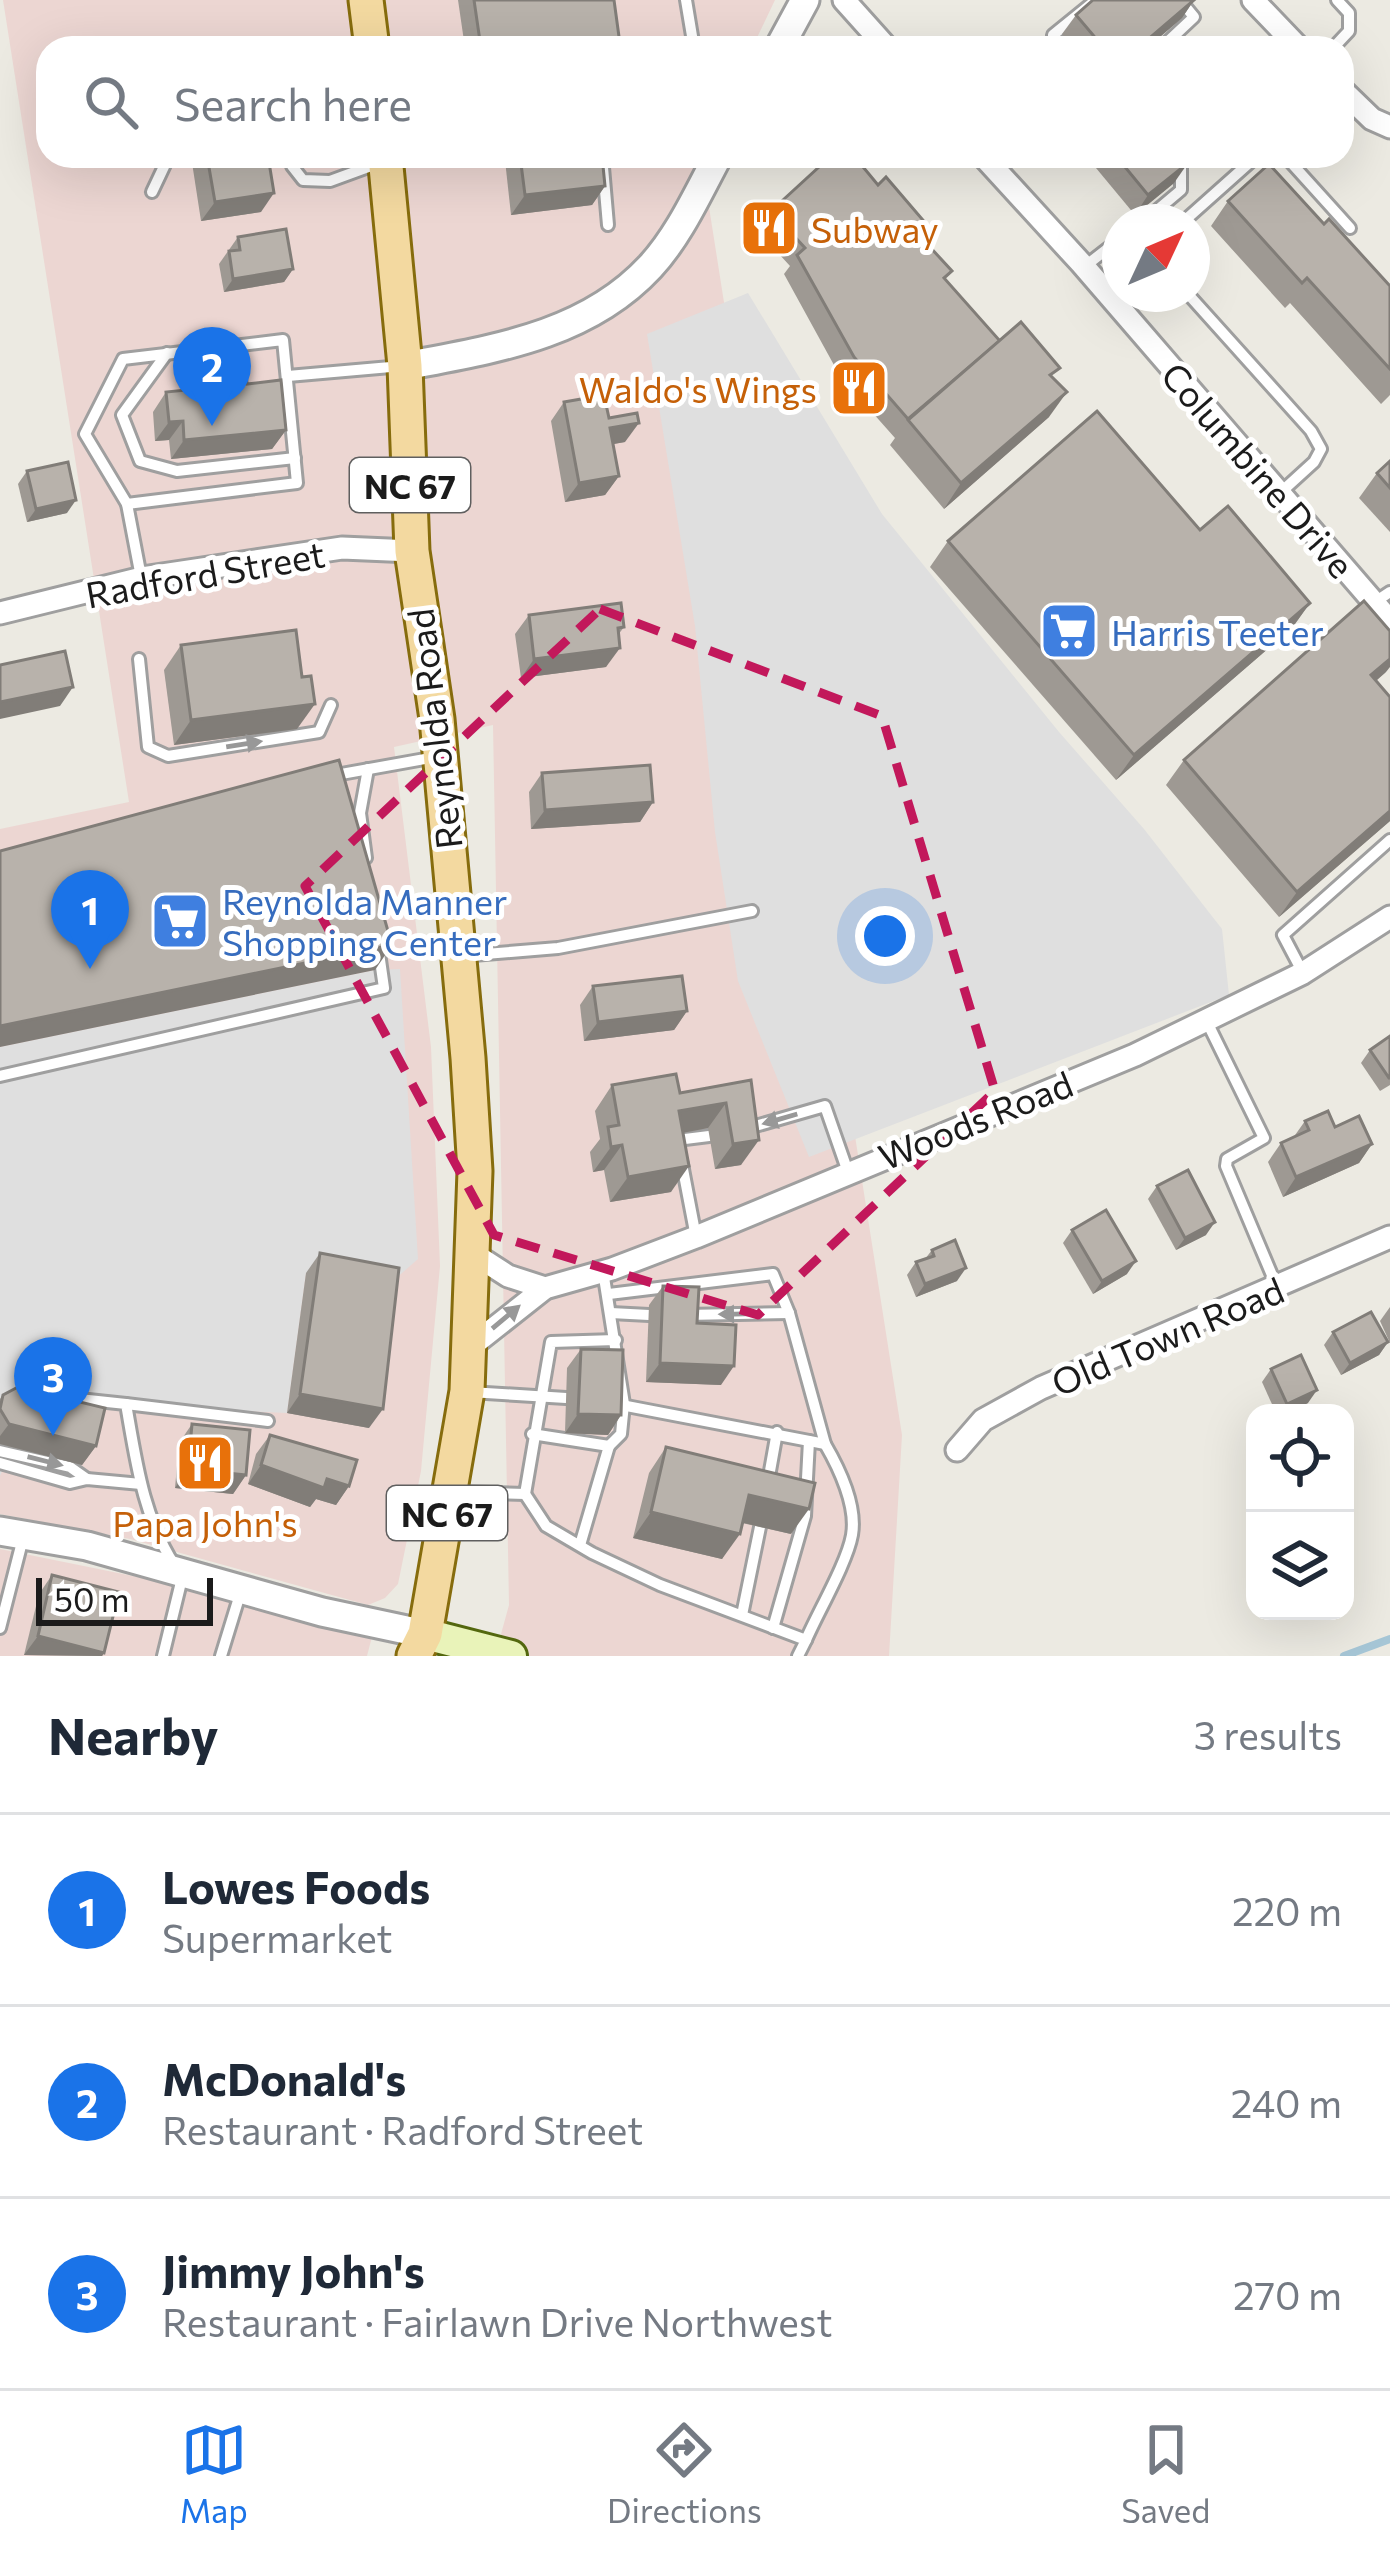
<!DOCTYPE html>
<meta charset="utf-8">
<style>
:root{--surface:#fff;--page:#f2f2f3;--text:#1f2937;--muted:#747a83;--line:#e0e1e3;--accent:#1a73e8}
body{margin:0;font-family:Commissioner,sans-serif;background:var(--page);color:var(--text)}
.controls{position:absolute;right:36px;bottom:36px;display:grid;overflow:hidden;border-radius:24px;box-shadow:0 12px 48px #0002}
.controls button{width:108px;height:108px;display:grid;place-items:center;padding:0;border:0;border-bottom:3px solid var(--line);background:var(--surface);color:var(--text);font:60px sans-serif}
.compass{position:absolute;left:1102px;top:204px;width:108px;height:108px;border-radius:50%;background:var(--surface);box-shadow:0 12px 48px #0002;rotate:46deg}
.scale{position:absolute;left:36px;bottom:30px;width:177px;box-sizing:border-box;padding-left:12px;border:6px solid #1b1b1b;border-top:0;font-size:33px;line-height:42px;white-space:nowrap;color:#1b1b1b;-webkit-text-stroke:9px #fff;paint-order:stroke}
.you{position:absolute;left:885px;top:936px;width:42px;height:42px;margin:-30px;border:9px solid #fff;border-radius:50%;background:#1a73e8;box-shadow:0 0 0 18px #1a73e833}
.badge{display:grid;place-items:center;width:78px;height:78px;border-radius:50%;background:var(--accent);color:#fff;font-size:39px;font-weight:700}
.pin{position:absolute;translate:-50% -99px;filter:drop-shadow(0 3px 6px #0008)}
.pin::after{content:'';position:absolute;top:63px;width:42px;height:36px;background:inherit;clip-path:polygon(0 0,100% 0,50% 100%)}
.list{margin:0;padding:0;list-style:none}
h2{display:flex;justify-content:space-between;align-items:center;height:156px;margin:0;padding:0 48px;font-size:51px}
h2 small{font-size:39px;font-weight:400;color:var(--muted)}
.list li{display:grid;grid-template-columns:78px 1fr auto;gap:36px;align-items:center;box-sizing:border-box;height:192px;padding:0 48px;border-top:3px solid var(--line)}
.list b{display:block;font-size:45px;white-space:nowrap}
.list p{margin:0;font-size:39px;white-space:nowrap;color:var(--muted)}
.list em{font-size:39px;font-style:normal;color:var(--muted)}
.icon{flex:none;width:66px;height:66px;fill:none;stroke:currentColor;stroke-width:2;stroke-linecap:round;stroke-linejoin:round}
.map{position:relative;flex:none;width:1390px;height:1656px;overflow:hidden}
.search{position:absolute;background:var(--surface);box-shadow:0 12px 48px #0002;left:36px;right:36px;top:36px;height:132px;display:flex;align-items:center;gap:30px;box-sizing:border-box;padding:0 42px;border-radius:36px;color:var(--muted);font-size:45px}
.sheet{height:732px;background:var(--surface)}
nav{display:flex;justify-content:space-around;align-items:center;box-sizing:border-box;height:168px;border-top:3px solid var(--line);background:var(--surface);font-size:33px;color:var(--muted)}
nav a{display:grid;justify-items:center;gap:6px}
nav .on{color:var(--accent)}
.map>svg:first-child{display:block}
.commercial{fill:#ecd6d2}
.parking{fill:#dfdfdf}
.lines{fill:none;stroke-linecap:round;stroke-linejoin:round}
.stream{stroke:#a6c6d6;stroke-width:8}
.service-casing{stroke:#9f9f9f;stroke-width:16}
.minor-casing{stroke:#9f9f9f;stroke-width:27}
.tertiary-casing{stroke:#9f9f9f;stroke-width:33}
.secondary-casing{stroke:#53670e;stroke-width:36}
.primary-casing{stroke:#866c0d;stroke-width:39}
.service{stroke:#fff;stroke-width:10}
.minor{stroke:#fff;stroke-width:21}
.tertiary{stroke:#fff;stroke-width:27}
.secondary{stroke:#e9f3b9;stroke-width:30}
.primary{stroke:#f3d9a0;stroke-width:33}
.wall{fill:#9e9993}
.shaded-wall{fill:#817d78}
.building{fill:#b8b2ab;stroke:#817d78;stroke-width:3}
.oneway{fill:#989898}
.marked{fill:none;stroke:#c2185b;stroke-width:9;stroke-dasharray:24 15;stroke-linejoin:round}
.labels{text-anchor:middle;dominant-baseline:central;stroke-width:10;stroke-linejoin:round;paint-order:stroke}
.shield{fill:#fff;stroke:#5f5f5f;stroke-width:3}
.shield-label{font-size:33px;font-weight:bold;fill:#1b1b1b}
.food-label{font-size:36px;fill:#c56008;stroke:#fff;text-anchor:start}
.street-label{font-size:36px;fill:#1b1b1b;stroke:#fff}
.shop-label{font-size:36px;fill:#366cbe;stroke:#fff;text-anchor:start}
</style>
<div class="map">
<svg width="1390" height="1656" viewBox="0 0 1390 1656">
<rect width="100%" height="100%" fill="#eceae2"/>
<!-- commercial -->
<g class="commercial">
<path d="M3,0h772l-23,48h-704v108h653l201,1279 -13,221h-394l14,-51 -16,-880 -99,22 37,300 9,219 -19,205 -23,113 -13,14 -17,7 -238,-66 -130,-25v-685l129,-27z"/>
<path d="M0,1549l375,76 -8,31h-367z"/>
</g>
<!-- parking -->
<g class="parking">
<path d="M748,293l134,221 177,218 85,97 78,100 7,66 -420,162 -71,-176 -23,-149 -20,-206 -48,-292z"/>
<path d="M400,969l18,290 -33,29 -79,-15 -19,140 -229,-11 -34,18 -24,56v-429l375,-77z"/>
</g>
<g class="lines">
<!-- stream -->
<path class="stream" d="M1344,1656l46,-17"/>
<!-- service casing -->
<g class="service-casing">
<g id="service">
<path d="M686,0l8,48"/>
<path d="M1055,48l-2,-13 43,-35"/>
<path d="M1161,48l33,-31 -14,-17"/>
<path d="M1333,48l16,-17v-18l-12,-13"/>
<path d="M291,156l1,10 11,14 27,1 52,-19"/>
<path d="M602,156l6,69"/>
<path d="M1285,156l65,72"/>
<path d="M996,170l16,-14"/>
<path d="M152,192l17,-36"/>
<path d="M1143,222l38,-32v-34"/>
<path d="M1183,222l74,-66"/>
<path d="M1084,267l36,-28"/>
<path d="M1188,294l123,137 10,18 -7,13 -34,31"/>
<path d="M1121,309l18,-15"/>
<path d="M283,340l14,143 -170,21 -42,-70 38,-75z"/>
<path d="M167,353l-45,62 18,46 37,10 118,-13"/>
<path d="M288,376l114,-10"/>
<path d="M127,504l14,73"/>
<path d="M1375,602l15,-10"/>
<path d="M139,659l9,88 20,9 151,-24 12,-27"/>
<path d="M330,776l106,-19"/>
<path d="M366,858l-6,-45 8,-44"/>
<path d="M461,956l97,-8 194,-37"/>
<path d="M1303,973l-20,-38 107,-95"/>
<path d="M1207,1022l57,116 -37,21 -1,7 51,121"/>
<path d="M0,1076l384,-88 -5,-35"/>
<path d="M745,1129l80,-23 23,66"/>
<path d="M678,1146l-1,-6 32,-4"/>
<path d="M682,1164l14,73"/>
<path d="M603,1271l21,133 -3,30 -12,12"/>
<path d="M609,1294l164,-20 16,39 36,131c14,24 32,62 27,91 -5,28 -34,77 -46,105"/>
<path d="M611,1313l38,2"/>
<path d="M685,1315l104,-2"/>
<path d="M470,1392l96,6"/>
<path d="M51,1396l75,8c10,57 17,113 49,162"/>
<path d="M611,1403l214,41"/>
<path d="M126,1404l142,17"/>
<path d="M532,1434l77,12 -29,99"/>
<path d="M0,1451l70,16 17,12"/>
<path d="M0,1463l70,20 17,-4 54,5"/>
<path d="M768,1482l9,-50"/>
<path d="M453,1492l72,2 26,-152 65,-2"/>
<path d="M525,1494l21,32 46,27 68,32 146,55 -8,16"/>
<path d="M742,1615l18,-88"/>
<path d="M0,1628l23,-90"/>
<path d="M773,1628l32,-112 4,-75"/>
<path d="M163,1656l20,-82"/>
<path d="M221,1656l20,-65"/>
</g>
</g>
<!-- minor casing -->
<g class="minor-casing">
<g id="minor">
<path d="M844,0l43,48"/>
<path d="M1253,0l46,48"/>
<path d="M1342,90l30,29 18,8"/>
<path d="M983,156l98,107 309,358"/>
<path d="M0,613l142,-35 200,-30 70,3"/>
<path d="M474,1254l34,22 37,12"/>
<path d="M469,1348l76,-60 67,-19 84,-32 439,-182 168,-82 87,-56"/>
<path d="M957,1450l26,-30 58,-32 349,-151"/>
</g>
</g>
<!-- tertiary casing -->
<g class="tertiary-casing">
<g id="tertiary">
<path d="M779,48l26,-48"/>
<path d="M405,366c88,-17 181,-30 245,-99 29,-31 48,-74 68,-111"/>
<path d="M0,1531l87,15 235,66 103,22"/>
</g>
</g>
<!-- secondary casing -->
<g class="secondary-casing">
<path id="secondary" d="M425,1634l86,22"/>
</g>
<!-- primary casing -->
<g class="primary-casing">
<g id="primary">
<path d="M366,0l6,48"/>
<path d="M385,156l20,210 7,185 25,168 31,339 7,113 -8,220 -42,243 -11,22"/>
</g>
</g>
<!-- service -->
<use href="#service" class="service"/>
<!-- minor -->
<use href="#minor" class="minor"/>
<!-- tertiary -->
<use href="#tertiary" class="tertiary"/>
<!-- secondary -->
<use href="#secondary" class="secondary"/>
<!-- primary -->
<use href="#primary" class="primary"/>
</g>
<!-- wall -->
<g class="wall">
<path d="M458,0h156l3,48h-152z"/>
<path d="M1194,0l-12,18 -35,30h-73l-12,-14 14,-19z"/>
<path d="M191,156h77l-7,56 -60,9z"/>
<path d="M508,156h94l3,30 -13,19 -81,10 -6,-55z"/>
<path d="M1104,156h78l-8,27 -39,32 -39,-47z"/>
<path d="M878,185l50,41 -7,10 25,44 54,61 53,37 -4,39 -105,92 -54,-64 5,-7 -55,-62 -56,-102 6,-8 -33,-36 14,-19z"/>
<path d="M1228,201l96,23 66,62v109l-9,9 -91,-101 -5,5 -74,-82z"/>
<path d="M238,237l55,32 -9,13 -60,10 -5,-28z"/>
<path d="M213,376l34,8 39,46 -14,19 -101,10 -2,-19 -14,1 -2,-29 13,-20 26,-2 4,-7 13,-1z"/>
<path d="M564,402l45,16 16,24 -12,2 6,32 -14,19 -40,7 -14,-81z"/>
<path d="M1390,461v71l-31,-34 18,-25z"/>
<path d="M27,471l40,42 -40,9 -9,-38z"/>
<path d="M1200,530l110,73 -18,25 -176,152 -186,-213 18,-26z"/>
<path d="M529,615l95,12 -6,8 -12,32 -85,11 -6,-44z"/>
<path d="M181,645l116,84 -123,16 -10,-75z"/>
<path d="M1386,672l-10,9 14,140 -111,96 -113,-132 18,-25z"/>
<path d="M542,773l111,29 -13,20 -109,7 -2,-37z"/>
<path d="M593,986l94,25 -13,19 -90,11 -4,-36z"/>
<path d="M1390,1036v49l-10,6 -19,-28 9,-13z"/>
<path d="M751,1080l-10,85 -26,4 -7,-41 -25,5 -12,59 -61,10 -6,-32 -11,2 -3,-20 10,-13 -5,-28 17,-26 68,8z"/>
<path d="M1305,1121l67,23 -13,19 -76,34 -15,-35 13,-19 12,-5z"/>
<path d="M1157,1186l49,49 -30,15 -28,-51z"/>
<path d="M1072,1230l55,44 -34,20 -30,-51z"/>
<path d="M932,1250l25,31 -41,16 -9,-22 9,-13 9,-3z"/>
<path d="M320,1253l49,175 -82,-15 19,-140z"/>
<path d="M663,1286l34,37 24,62 -75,-3 3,-77z"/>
<path d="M1390,1307v36l-10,-22z"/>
<path d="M1333,1332l55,10 -9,13 -38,20 -17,-30z"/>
<path d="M581,1349l40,66 -13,20 -43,-2 2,-65z"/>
<path d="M1271,1369l37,34 -22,10h-10l-14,-31z"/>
<path d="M3,1395l93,51 -14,19 -82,-21v-45z"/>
<path d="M192,1424l54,51 -13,19 -58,-6 4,-45z"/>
<path d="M270,1435l79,51 -13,19 -20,-6 -6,8 -62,-23 8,-30z"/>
<path d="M666,1447l125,87 -49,-11 -20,36 -89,-21 16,-65z"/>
<path d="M52,1575l52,78 -2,3 -78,-1 15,-61z"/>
</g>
<!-- shaded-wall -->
<g class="shaded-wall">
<path d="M1194,0l-12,18 -35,30h-9z"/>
<path d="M1188,163l-14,20 -39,32 13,-20z"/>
<path d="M605,186l-13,19 -81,10 14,-20z"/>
<path d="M274,193l-13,19 -60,9 14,-19z"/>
<path d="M293,269l-9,13 -60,10 9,-13z"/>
<path d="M1067,392l-18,25 -105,92 17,-26z"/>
<path d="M183,421l-14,19 -14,1 14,-19z"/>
<path d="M639,423l-14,19 -28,5 13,-19z"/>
<path d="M286,430l-14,19 -101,10 13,-19z"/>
<path d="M619,476l-14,19 -40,7 14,-19z"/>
<path d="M76,500l-9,13 -40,9 9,-13z"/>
<path d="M1310,603l-18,25 -176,152 18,-25z"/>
<path d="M620,648l-14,19 -85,11 13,-19z"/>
<path d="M1390,659v8l-4,5 -33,28 18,-25z"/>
<path d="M73,687l-13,19 -60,13v-17z"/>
<path d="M315,704l-18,25 -123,16 17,-25z"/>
<path d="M653,802l-13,20 -109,7 14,-19z"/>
<path d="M1390,811v10l-111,96 18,-25z"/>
<path d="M392,945l-17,25 -375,77v-21z"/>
<path d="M687,1011l-13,19 -90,11 14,-19z"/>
<path d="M726,1103l-18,25 -47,9 18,-26z"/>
<path d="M759,1140l-18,25 -26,4 18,-25z"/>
<path d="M1372,1144l-13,19 -76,34 13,-20z"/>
<path d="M622,1145l-18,25 -11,2 18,-25z"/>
<path d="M689,1166l-18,26 -61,10 18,-25z"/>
<path d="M1215,1222l-9,13 -30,15 9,-12z"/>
<path d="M1136,1261l-9,13 -34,20 9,-13z"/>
<path d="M966,1268l-9,13 -41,16 9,-13z"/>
<path d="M1388,1342l-9,13 -38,20 9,-12z"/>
<path d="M660,1363l74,3 -13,19 -75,-3z"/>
<path d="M1317,1390l-9,13 -22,10h-6l7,-9z"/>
<path d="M300,1394l83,15 -14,19 -82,-15z"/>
<path d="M578,1414l43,1 -13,20 -43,-2z"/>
<path d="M9,1424l87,22 -14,19 -82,-21v-8z"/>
<path d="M261,1465l66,14 22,7 -13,19 -20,-6 -6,8 -62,-23z"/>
<path d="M188,1469l58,6 -13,19 -58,-6z"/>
<path d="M749,1495l60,14 -18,25 -60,-14z"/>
<path d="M651,1512l89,22 -18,25 -89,-21z"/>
<path d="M38,1636l66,17 -2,3 -78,-1z"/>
</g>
<!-- building -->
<g class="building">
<path d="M474,0h140l6,44 -35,4h-104z"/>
<path d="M1093,0h101l-56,48h-34l-28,-33z"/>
<path d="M207,156h61l6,37 -59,9z"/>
<path d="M520,156h82l3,30 -80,9z"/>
<path d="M831,156h23l24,29 8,-8 42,49 -10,8 34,37 -8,7 56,63 -92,78 -54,-62 -57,-102 8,-7 -34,-37z"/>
<path d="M1116,156h66l6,7 -40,32z"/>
<path d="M1269,164l55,60 5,-5 61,67v83l-83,-91 -5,5 -74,-82z"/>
<path d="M286,229l7,40 -60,10 -4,-28 11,-1 -2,-13z"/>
<path d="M1021,322l39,46 -10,7 17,17 -106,91 -53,-63z"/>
<path d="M246,373l1,11 34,-4 5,50 -102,10 -1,-19 -14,1 -3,-30 31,-3 -1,-6 18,-1 -1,-6z"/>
<path d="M604,395l5,23 28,-5 2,10 -29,5 9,48 -40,7 -15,-81z"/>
<path d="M1097,411l103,119 28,-24 82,97 -176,152 -186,-214z"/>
<path d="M1390,461v27l-13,-15z"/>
<path d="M68,462l8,38 -40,9 -9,-38z"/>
<path d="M1364,601l26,30v28l-19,16 19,22v114l-93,81 -113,-132z"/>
<path d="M621,603l3,24 -6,1 2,20 -86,11 -5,-44z"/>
<path d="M296,630l6,47 9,-1 4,28 -124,16 -10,-75z"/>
<path d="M65,651l8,36 -73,15v-37z"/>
<path d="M339,760l53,185 -392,81v-175z"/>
<path d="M650,765l3,37 -108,8 -3,-37z"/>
<path d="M682,976l5,35 -89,11 -5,-36z"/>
<path d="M1390,1036v42h-1l-19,-28z"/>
<path d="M676,1074l4,19 71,-13 8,60 -26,4 -7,-41 -47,8 10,55 -61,11 -6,-32 -11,2 -3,-20 11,-2 -7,-40z"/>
<path d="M1328,1111l7,16 24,-11 13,28 -76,33 -15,-34 28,-13 -4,-9z"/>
<path d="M1188,1170l27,52 -30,16 -28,-52z"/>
<path d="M1106,1210l30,51 -34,20 -30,-51z"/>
<path d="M955,1240l11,28 -41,16 -9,-22 18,-6 -2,-6z"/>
<path d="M320,1253l79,15 -16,141 -83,-15z"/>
<path d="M663,1286l36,1 -2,36 39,2 -2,41 -74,-3z"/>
<path d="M1371,1312l17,30 -38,21 -17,-31z"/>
<path d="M581,1349l42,1 -2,65 -43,-1z"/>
<path d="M1301,1355l16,35 -30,14 -16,-35z"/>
<path d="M18,1387l87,21 -9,38 -87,-22 -9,-15 3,-14z"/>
<path d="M192,1424l58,6 -4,45 -58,-6z"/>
<path d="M270,1435l87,25 -8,26 -22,-7 -3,9 -63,-23z"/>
<path d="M666,1447l149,36 -6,26 -60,-14 -9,39 -89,-22z"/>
<path d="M52,1575l67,17 -15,61 -66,-17z"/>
</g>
<!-- one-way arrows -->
<defs><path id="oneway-solid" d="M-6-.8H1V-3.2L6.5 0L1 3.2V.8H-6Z" transform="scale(3)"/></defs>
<g class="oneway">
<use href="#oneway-solid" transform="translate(244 744) rotate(-9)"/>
<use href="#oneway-solid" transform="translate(780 1119) rotate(164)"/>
<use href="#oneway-solid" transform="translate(737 1314) rotate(179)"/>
<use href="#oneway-solid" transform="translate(506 1317) rotate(-40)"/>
<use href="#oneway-solid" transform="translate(45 1461) rotate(14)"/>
</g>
<!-- marked area -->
<path class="marked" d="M600,609l282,107 113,375 -237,224 -264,-80 -189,-349z"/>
<!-- icons -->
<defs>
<g id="restaurant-square" transform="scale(3)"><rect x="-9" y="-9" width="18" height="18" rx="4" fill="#e8710a" stroke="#fff"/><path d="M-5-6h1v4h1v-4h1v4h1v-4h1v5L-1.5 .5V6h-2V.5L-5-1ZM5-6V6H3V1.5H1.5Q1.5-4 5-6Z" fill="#fff"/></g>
<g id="supermarket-square" transform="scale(3)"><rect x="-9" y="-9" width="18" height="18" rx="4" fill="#3f7fe0" stroke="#fff"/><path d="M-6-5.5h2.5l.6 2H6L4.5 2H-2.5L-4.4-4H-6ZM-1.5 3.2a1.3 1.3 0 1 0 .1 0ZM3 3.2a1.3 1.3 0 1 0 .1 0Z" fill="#fff"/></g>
</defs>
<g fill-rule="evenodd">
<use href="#restaurant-square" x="769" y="228"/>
<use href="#restaurant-square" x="859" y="388"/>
<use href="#supermarket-square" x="1069" y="631"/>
<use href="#supermarket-square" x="180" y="921"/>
<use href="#restaurant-square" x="205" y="1463"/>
</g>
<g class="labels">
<!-- shield labels -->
<g class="shield">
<rect x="350" y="458" width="120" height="54" rx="9"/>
<rect x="387" y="1486" width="120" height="54" rx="9"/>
</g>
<g class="shield-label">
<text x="410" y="485">NC 67</text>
<text x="447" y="1513">NC 67</text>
</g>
<!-- food labels -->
<g class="food-label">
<text x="811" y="228">Subway</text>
<text x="817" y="388" text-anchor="end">Waldo's Wings</text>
<text x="205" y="1522" text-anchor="middle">Papa John's</text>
</g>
<!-- street labels -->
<g class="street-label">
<text transform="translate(1259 469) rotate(49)">Columbine Drive</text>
<text transform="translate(205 573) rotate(-10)">Radford Street</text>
<text transform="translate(433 729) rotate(-97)">Reynolda Road</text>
<text transform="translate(975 1119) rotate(-22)">Woods Road</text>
<text transform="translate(1167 1335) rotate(-23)">Old Town Road</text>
</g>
<!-- shop labels -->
<g class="shop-label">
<text x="1111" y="631">Harris Teeter</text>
<text x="222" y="900">Reynolda Manner<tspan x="222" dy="41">Shopping Center</tspan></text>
</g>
</g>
</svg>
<div class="controls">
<button><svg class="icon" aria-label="locate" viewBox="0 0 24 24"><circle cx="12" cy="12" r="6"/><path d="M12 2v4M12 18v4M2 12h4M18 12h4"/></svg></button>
<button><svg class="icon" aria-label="layers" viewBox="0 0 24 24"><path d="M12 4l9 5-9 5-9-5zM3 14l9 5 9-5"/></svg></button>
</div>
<svg class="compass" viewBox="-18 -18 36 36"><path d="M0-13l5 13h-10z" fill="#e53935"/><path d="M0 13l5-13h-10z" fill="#747a83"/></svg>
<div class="scale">50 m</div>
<div class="you"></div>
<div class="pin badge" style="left:90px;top:969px">1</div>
<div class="pin badge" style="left:212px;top:426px">2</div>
<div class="pin badge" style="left:53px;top:1436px">3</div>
<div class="search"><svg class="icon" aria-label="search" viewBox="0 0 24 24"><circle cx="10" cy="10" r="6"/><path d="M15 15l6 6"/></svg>Search here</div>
</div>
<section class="sheet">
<h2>Nearby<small>3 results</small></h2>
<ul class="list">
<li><span class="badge">1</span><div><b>Lowes Foods</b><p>Supermarket</p></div><em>220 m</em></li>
<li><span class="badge">2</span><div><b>McDonald's</b><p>Restaurant · Radford Street</p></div><em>240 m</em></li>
<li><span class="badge">3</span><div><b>Jimmy John's</b><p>Restaurant · Fairlawn Drive Northwest</p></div><em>270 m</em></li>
</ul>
</section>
<nav>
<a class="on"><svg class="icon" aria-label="map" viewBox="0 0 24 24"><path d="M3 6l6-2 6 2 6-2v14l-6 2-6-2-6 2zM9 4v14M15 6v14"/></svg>Map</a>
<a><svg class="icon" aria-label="directions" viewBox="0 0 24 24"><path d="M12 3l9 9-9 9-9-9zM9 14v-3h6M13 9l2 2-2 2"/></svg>Directions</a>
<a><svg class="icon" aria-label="saved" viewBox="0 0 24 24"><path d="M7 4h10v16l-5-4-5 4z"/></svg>Saved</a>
</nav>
